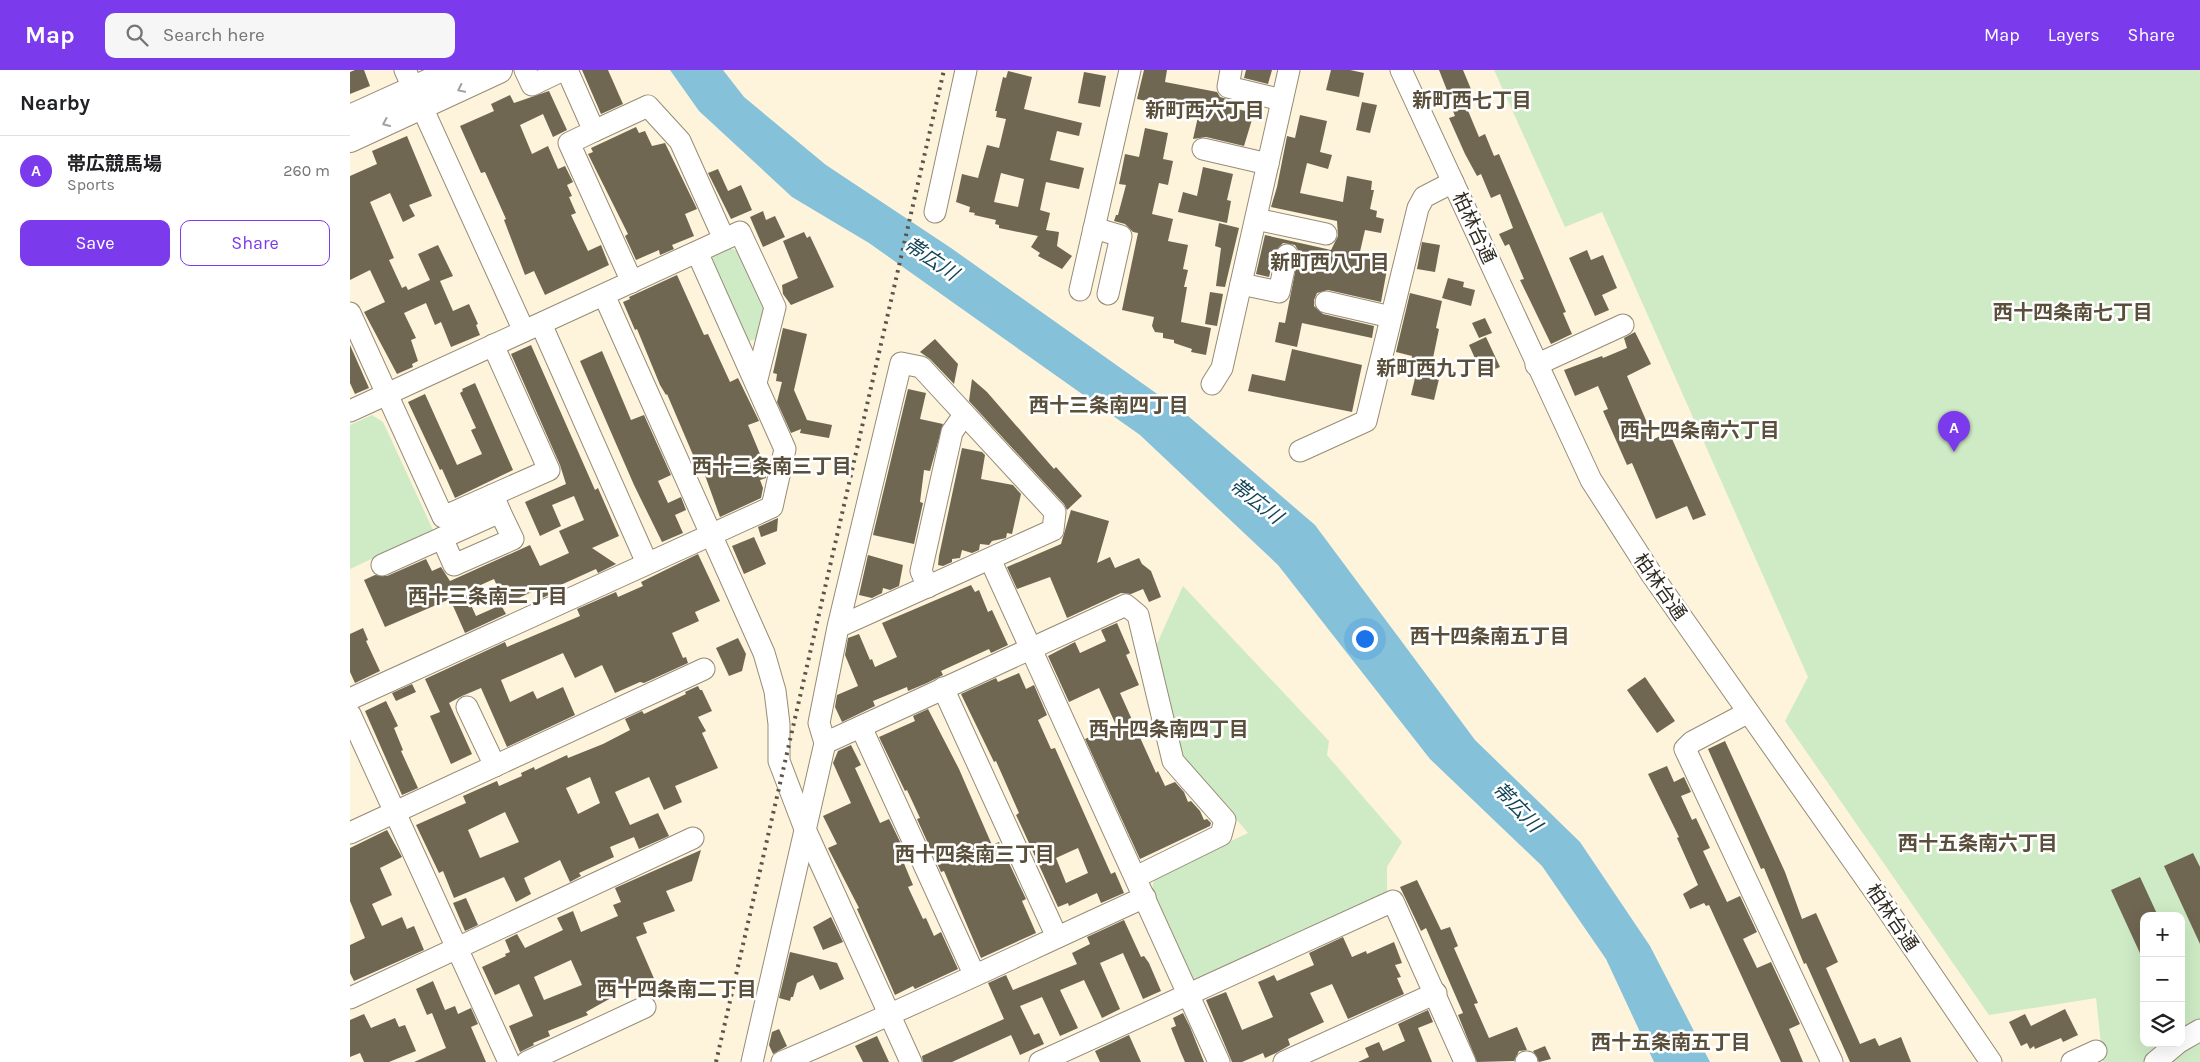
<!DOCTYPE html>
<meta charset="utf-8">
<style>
:root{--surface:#fff;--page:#f6f6f6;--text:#202124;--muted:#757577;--line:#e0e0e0;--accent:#7c3aed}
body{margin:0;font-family:Karla,"Noto Sans JP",sans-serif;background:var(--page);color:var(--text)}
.controls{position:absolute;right:15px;bottom:15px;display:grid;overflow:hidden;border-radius:10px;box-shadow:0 5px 20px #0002}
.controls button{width:45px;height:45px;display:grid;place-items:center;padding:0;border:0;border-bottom:1px solid var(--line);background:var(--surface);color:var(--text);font:25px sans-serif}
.you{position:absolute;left:1014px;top:568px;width:18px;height:18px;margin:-12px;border:4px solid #fff;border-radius:50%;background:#1a73e8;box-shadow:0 0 0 8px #1a73e833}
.badge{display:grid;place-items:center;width:32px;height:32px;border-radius:50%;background:var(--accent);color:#fff;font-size:16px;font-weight:700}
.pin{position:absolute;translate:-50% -41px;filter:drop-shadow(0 1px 2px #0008)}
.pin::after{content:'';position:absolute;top:26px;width:18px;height:15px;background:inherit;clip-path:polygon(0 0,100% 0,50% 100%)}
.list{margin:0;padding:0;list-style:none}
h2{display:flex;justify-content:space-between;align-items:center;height:65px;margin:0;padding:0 20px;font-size:21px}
h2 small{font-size:16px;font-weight:400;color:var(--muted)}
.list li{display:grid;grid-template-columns:32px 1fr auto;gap:15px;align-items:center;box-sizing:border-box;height:70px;padding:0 20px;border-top:1px solid var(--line)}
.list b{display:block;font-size:19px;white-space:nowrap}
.list p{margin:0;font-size:16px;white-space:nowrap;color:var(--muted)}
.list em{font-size:16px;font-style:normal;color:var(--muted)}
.actions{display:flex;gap:10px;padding:15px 20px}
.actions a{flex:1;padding:11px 0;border:1px solid var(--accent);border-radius:10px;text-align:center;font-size:18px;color:var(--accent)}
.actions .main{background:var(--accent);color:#fff}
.icon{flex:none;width:28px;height:28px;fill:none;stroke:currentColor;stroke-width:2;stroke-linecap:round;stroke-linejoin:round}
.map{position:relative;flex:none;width:1850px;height:992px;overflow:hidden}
header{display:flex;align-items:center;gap:30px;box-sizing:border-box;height:70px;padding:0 25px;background:var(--accent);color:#fff}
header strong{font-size:24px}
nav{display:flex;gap:28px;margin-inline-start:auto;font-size:18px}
.search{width:350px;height:45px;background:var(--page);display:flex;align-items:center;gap:12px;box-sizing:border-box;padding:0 18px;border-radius:10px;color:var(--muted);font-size:19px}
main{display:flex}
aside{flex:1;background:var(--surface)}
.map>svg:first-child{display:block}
.green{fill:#ceebc5;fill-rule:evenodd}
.water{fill:#85c2da}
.building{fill:#706752;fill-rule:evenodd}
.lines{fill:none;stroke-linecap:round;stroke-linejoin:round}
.minor-casing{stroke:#968c76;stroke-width:23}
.major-casing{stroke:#968c76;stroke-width:28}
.minor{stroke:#fff;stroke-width:21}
.major{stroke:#fff;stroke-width:26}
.rail{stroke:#5b5448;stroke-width:4;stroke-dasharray:2.5 5;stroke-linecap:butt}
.oneway{stroke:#a2a09c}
.labels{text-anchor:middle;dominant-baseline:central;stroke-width:5;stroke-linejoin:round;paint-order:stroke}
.street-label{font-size:19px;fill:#302b22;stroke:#fff}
.neighbourhood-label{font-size:20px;font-weight:bold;fill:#594f3b;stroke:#fff}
.water-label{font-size:20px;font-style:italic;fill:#134658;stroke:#fff}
</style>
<header>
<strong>Map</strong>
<div class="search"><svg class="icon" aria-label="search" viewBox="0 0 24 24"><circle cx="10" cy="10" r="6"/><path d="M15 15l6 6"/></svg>Search here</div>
<nav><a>Map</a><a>Layers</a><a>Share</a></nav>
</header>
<main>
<aside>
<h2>Nearby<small></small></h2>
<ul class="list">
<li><span class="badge">A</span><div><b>帯広競馬場</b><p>Sports</p></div><em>260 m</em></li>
</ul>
<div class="actions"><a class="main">Save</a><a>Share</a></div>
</aside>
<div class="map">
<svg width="1850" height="992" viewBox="0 0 1850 992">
<rect width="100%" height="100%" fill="#fef3db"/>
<!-- green -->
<g class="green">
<path d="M1144,0h706v992h-97l-7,-64 -107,17 -204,-294 23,-44 -206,-465 -37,15zM1794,846h37v127h-37z"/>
<path d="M378,177l11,5 26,58 -6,28 -13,4 -37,-79 7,-10z"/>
<path d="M22,345l11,7 50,108 -83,39v-144z"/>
<path d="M833,516l146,155 -2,14 75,87 -15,25v27l-192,91 -43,-97 3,-11 93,-44 -65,-77 -27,-110z"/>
</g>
<!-- water -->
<path class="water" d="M320,0h53l21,27 82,68 125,83 236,167 128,110 160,215 105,102 70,104 60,116h-56l-48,-103 -64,-93 -112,-107 -152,-194 -138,-130 -271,-192 -77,-46 -93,-86z"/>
<!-- building -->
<g class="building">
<path d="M5,0h9l6,16 -20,8v-22z"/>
<path d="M232,0h26l15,34 -22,10z"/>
<path d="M794,0h23l-2,12 52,10 3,5 10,3 -1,7 25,6 -10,33 -38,-9 -13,2 6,-27 -62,-13z"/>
<path d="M896,0h26l-4,14 -24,-6z"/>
<path d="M981,0h19l14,3 -5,24 -33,-7z"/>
<path d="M1089,0h24l10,24 -21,9z"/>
<path d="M658,1l24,6 -8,32 58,14 -3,13 -22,-5 -7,29 34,8 -5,21 -33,-7 -6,28 10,3 -4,17 13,2 -2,14 15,10 -10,13 -24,-13 2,-3 -9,-6 7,-11 -39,-8v-3l-4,-1 1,-4 -22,-5 1,-2 -6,-1 1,-5 -14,-5 6,-28 16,4 9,-33 12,3 7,-29 -10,-2 1,-6h-2l8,-34 3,1zM651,103l23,6 -6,28 -24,-5z"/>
<path d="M734,2l22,4 -6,31 -22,-4z"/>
<path d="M199,21l18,39 -14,7 -10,-23 -23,11 12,29 16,-8 10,23 7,-3 8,16 -6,3 5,11 -3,1 7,16 -5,2 17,36 13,-6 8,20 -64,30 -11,-24 -9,4 -21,-55 2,-1 -21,-47 -4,1 -21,-47 34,-15 -3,-7 19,-9 4,8z"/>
<path d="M1114,31l15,36 6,-3 9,22 5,-2 67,158 -3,1 9,21 -21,10 -31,-64 4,-1 -15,-35 -4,2 -6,-12 14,-6 -13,-34 -9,4 -10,-24 -4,2 -12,-22 -16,-36 6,-2 -4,-10z"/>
<path d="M1012,32l15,3 -7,28 -14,-3z"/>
<path d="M950,45l27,6 -7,31 12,3 -4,14 -21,-6 -7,30 43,9 4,-26 25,5 -1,9h3l-4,19 7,2 -1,6 8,2 -3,14 -16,-3 -6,26 29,8 -7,38 -53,-12 -11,3 -3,7v6l9,8 51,12 -2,12 -70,-15 -5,24 -22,-5 4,-20 6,1 14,-71 -4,-7 -12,-2 -8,9 -6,25 -13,-3 9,-39 66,15 7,-14 -1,-15 -66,-14 6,-20 10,-51 8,2z"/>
<path d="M286,57l3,6 6,-2 7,15 13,-3 32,66 -12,5 9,22 -22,9 2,4 -14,6 -1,-5 -23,10 -11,-24 3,-2 -40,-80 5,-2 -2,-4z"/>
<path d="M795,58l23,5 -5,26 10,2 -5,24 -9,-2 -7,31 21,5 -5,22 20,4 -5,24 5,1 -4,17h3l-6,35 30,6 -5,27 -15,-3 1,-3 -18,-6v-3l-11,-2v-5l-8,-1 -3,-6 2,-9 -32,-7 16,-77 -5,-1 -8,-8 -11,-3 2,-6h2l8,-30 -7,-1 6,-30 14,3z"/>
<path d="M57,66l25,60 -23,9 6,11 -12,6 -13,-29 -20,9 24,56 -5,2 13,28 4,-2 2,4 22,-10 -12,-26 20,-9 15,31 -13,5 13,30 16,-7 9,20 -2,1 4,10 -29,12 -10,-25 -6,3 -9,-22 -22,10 12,25 -5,2 7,21 -6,3 1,3 -16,7 -33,-62 21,-10 -15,-32 -20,10v-104l27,-12 -5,-13z"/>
<path d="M853,97l30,7 -6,26 4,1 -4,22 -49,-11 5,-20 14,4z"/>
<path d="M368,99l10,22 13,-6 11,25 -21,9 -23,-46z"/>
<path d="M413,141l3,9 9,-4 10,21 -22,10 -13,-30z"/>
<path d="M869,153l20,5 -14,59 -9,-1 5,-38 -6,-2z"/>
<path d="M454,162l3,6 3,-2 24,51 -43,18 -8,-11 -1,-9 16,-7 -15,-37z"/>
<path d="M1072,172l18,3 -5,27 -18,-3z"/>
<path d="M1237,180l4,10 12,-5 14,33 -15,7 7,15 -14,6 -26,-58z"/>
<path d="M327,205l27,60 4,-1 22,48 8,-4 21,43 -11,4 19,46 -3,1 2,6 -6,2 3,8 -2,10 -41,19 -18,-50 -3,2 -32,-75 -1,1 -6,-10 -23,-56 -2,1 -12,-28 7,-3 -1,-2z"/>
<path d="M1098,208l16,4 -1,5 12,3 -4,16 -29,-8z"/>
<path d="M860,222l13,2 -6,32 -12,-2z"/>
<path d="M1060,223l32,8 -6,27 3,1 -6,29 2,1 -4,19 8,1 -5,21 -23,-5 5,-21 -7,-2 3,-16 -16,-4z"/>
<path d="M1135,248l7,15 -13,5 -7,-15z"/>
<path d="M433,258l24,6 -13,56 13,30 25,5 -3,13 -29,-5 1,-4 -10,4 -14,-31 5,-20 -6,-1 1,-7 -4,-1z"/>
<path d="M1285,262l16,32 -24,12 27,63 15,-7 37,83 -13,5 -6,-14 -31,13 -24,-56 -5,2 -24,-54 5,-2 -10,-23 -23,10 -11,-26 38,-14 1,2 24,-10 -3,-10z"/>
<path d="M1136,267l14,30 -18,7 -13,-29z"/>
<path d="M585,269l23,25 -4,20 -24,-25 -10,-7z"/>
<path d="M0,275l19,43 -14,6 -5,-11z"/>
<path d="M181,275l64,145 3,-2 21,48 -27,12 24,16 -18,9 -2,-4 -42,19 1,4 -17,8 -4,-9 -29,13 -11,-25 -29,13 11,24 25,-11 5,9 -41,19 -15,-34 -65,28 -21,-47 11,-5 12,1 39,-17 6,12 9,-4 9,14 80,-36 10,21 29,-13 -10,-22 25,-11 -10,-24 -22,9 9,21 -21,10 -15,-34 41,-18 -6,-19 -49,-111z"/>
<path d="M942,279l70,16 -10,47 -104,-21 4,-17 33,7z"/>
<path d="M252,281l29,69 13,-5 27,60 -13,6 10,22 13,-6 5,13 -11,5 8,18 -21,9 -28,-57 -54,-124z"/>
<path d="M622,309l15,13 67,77 2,-2 26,29 -15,14 -3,-6 -95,-103z"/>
<path d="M125,313l38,87 -58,28 -13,-29 -2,1 -32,-68 17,-8 32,71 25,-11 -11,-24 5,-2 -16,-35 3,-2 -1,-2z"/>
<path d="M558,319l18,4 -6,26 23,5 -13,47 -6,-1 -4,32 3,1 -9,41 -41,-9z"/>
<path d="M612,378l20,4 3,3 -4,24 32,6 8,9 -9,40 -5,-1 -1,5 -14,3 -3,4 -9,-1 -1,6 -7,3 -10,-3 -2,8 -8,1v3l-9,4 -5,-1 1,-9z"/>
<path d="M721,440l38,11 -12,42 13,-6 5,11 24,-10 3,6 9,7 10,26 -12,5 -6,-13 -12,5 -10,-1 -54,25 -17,-41 -33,12 -10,-22 54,-23z"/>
<path d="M428,448l-1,13 -16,6 -3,-10z"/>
<path d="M404,467l12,27 -22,10 -12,-28z"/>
<path d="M348,484l22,47 -25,11 4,9 -27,12 11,25 3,-1 2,6 -44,20 -4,-1 -25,11 -13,-28 -27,13 -12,-25 -62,27 9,22 23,-11 4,8 26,-12 12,28 -68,32 -26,-59 -19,8 -13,7 23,51 -21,10 -21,-48 10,-4 -15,-33 80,-37 2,5 73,-31 -3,-7 39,-17 2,5 25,-11 -2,-4z"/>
<path d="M518,485l35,10 -4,21 -9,4 -7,-2 -1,5 -10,5 -13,-3z"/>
<path d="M621,515l4,7 4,-2 9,22 4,-2 16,35 -17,8 -2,-4 -48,22 2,4 -16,8 -19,8 -1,-4 -34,14 2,5 -33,16 -7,-15 2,-12 21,-9 -13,-31 3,-17 11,-4 11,26 2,-1 3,8 22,-10 -15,-34z"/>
<path d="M767,553l13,30 -4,2 13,30 -19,8 36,80 2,-2 7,15 10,-4 9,10 4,10 3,-1 9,10 4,9 3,-1 4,4 -1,3 -70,33 -55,-120 31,-14 -17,-37 -30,14 -21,-46 27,-14 5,11 26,-12 -5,-11z"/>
<path d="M13,558l5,12 -2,1 14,30 -25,12 -5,-11v-38z"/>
<path d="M388,568l8,16 -4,17 -13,5 -13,-28z"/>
<path d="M669,603l7,16 8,-4 13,30 -9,5 13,29 4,-1 56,126 4,-2 9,21 -23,10 -4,-10 -28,13 -1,-3 -10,4 -34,-75 -8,-17 3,-2 -23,-52 -2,1 -33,-68 35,-16 2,4zM728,778l10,25 -22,10 -10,-25z"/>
<path d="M1295,607l30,44 -18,12 -30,-43z"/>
<path d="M62,614l4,8 -20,9 -4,-8z"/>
<path d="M348,616l2,4h2l10,21 -14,6 8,14 -4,2 16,35 -43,18 7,16 -18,8 -15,-33 -34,15 15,33 28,-12 11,23 -30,13 -5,-12 -24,10 4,10 -35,16 2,3 -11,6 -10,-22 -36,18 7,16 -15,8 -12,-25 -50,21 -11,-27 -4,2 -23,-48 50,-22 -3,-7 34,-15 2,5 23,-10 -1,-3 13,-6 1,3 32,-15 1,3 35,-14 27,-14 -5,-11 17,-8 2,3 42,-20 -1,-2zM240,707l10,26 -22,11 -12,-26zM155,742l14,30 -39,16 -12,-28z"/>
<path d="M36,631l12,25 -4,2 9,22 -2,1 17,37 -16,7 -37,-84z"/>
<path d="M578,639l31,60 33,76 7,-3 27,57 -4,2 14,32 -55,25 -37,-87 -3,1 -24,-53 3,-1 -13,-28 -2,1 -26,-54 36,-16 -2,-5z"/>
<path d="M1375,671l60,131 17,47 14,-6 22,49 -12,6 34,76 15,-6 4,8 22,-9 10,25h-61l-44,-99 -2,1 -40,-96 -3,1 -53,-120z"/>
<path d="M501,675l10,20 -6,3 25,55 9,-4 16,33 -5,2 13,31 -5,2 15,32 3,-1 8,18 7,-4 17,37 -43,20 -2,-3 -18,9 -38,-86 2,-1 -31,-60 9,-4 -14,-28 28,-13 -18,-40 5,-12z"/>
<path d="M1317,696l7,16 10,-5 7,15 -10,4 11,24 4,-2 14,30 -7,3 24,51 13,-6 17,36 -14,7 14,29 14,-6 29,62 -11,5 14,33h-22l-72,-157 -3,1 -2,-3 -14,6 -7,-15 15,-9 -21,-47 2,-1 -31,-63z"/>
<path d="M37,760l15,27 -22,11 12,27 -20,9 10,22 20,-9 5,12 7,-3 10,24 -70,31 -4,-8v-28l15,-7 -15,-37v-53z"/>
<path d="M351,780l-9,31 -26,10 9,20 -32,12 4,10 -11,4 23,53 -13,5 -6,-14 -30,13 1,4 -25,14 2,3 -40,16 2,5 -17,7 1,2 -14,7 -11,-26 24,-10 -14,-32 -24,11 -13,-28 24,-11 -1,-2 5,-2 -5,-12 12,-6 8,14 38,-18 -6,-12 16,-7 8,21 37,-16 -5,-11 8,-3 -6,-14zM221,890l11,25 -38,15 -10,-23z"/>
<path d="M1843,783l7,14v77l-36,-78z"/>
<path d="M1790,807l18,39h-14v46l-33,-72z"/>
<path d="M1067,810l24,50 9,-3 8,19 -4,2 24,55 -4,1 15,34 28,-11 10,23 -8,1 -5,10 -37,1 -19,-47 5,-2 -37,-85 -5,3 -21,-44z"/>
<path d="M116,828l12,27 -13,6 -12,-28z"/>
<path d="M481,847l12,25 -20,8 -10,-23z"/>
<path d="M774,850l17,37 3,-1 5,7 12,28 -18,8 -20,-46 -23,10 20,46 -18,9 -18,-38 -24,10 18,38 -18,8 -18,-39 -22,9 14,29 5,-2 5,11 -24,11 -9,-20 -59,27h-29l-1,-6 82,-37 -16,-36 18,-8 7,15 64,-26 -5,-11 18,-9 -3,-7z"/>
<path d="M993,867l9,20 14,-6 1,3 27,-12 8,21 -7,2 6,12 -4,1 7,16 -56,25 -16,-35 -22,9 14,29 -36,17 2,6 -14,8 -11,5 -2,-5 -21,9h-10l-26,-62 20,-8 16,38 31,-13 -15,-35 16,-7 3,6 37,-16 -5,-12z"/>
<path d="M440,882l47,11 7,16 -24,11 -7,-15 -16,8 -4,14h-2l-1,4 -11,-3z"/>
<path d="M83,911l12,29 10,-4 3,8 13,-6 7,16 -7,3 15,35h-72l32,-14 -14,-35 -5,2 -11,-26z"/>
<path d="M1715,939l13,26 -15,7 -2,-4 -26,11 -1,-3 -4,3 -3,-6 -6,3 -12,-24 16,-8 6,12z"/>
<path d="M1078,940l5,12 -15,6 14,34h-74l11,-5 -4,-9 14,-6 4,9 22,-10 -7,-17z"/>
<path d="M833,943l7,14 14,35h-19l-4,-9 -10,-25 5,-2 -3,-8z"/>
<path d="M14,944l7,14 24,-10 4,9 6,-2 11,26 -27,11h-25l-4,-9 -10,4v-37z"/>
<path d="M429,959l8,17 -14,8 -4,-9 3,-13z"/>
<path d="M779,965l12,27h-41l-5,-11z"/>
<path d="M527,966l12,26h-26l-8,-16z"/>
<path d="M1195,976l6,13 -12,3 -6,-11z"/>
</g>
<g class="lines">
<!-- minor casing -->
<g class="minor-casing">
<g id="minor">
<path d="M55,0l119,261"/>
<path d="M175,0l7,15 31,-15"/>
<path d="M217,0l27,61 -25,12 63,139"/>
<path d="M881,0l-3,17 54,13"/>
<path d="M1051,0l190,410 61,95 228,324 111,163"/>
<path d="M244,61l54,-25 32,35 44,98"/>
<path d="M853,79l65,15"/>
<path d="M585,142l31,-142"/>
<path d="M906,149l70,15"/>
<path d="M744,158l27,8 -13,58"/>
<path d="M891,214l38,8 8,-37"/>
<path d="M730,220l50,-220"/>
<path d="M254,225l160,358 11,38 4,33v37l26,68 106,233"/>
<path d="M976,232l65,15"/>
<path d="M0,243l93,204 106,-47 -56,-125"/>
<path d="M191,254l106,239"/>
<path d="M1186,295l87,-40"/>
<path d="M862,314l10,-16 67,-298"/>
<path d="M0,341l390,-179 35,75 -19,76"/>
<path d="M950,381l66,-30 52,-213 6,-11 29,-15"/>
<path d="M92,468l12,27 59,-26 -13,-27"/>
<path d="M640,489l229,503"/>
<path d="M32,495l118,-53 -7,-17"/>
<path d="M578,517l-7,-16 31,-139 12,-17"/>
<path d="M593,618l114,249"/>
<path d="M0,629l422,-192 13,-58 -88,-197"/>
<path d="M117,637l28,59"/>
<path d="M1397,643l-55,29 -7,7 147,313"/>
<path d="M0,644l159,348"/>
<path d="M511,657l113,247"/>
<path d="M475,673l-6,-20 19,-96 63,-264 20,4 134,145 -2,18 -215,97"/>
<path d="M0,763l354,-164"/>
<path d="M0,928l343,-160"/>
<path d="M1831,971l19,-11"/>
<path d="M177,992l118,-55"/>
<path d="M402,992l73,-319 301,-138 12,10 35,146 52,59 -4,15 -85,42"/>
<path d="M432,992c122,-52 242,-110 363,-165"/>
<path d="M690,992l353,-161 72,161"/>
<path d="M934,992l152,-69"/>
<path d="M1176,992h1"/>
<path d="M1722,992l24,-11"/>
<path d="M1805,992l23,-19"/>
</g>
</g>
<!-- major casing -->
<g class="major-casing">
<g id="major">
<path d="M0,48l106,-48"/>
<path d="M0,69l149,-69"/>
</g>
</g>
<!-- minor -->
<use href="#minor" class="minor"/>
<!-- major -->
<use href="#major" class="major"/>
<!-- rail -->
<path class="rail" d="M366,992l228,-992"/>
</g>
<!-- one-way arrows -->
<defs><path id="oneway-chevron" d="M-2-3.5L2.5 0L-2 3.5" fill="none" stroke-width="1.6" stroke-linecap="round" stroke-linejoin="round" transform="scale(1.25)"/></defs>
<g class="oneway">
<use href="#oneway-chevron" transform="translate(111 19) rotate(154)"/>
<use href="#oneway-chevron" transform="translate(36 53) rotate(156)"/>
</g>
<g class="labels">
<!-- street labels -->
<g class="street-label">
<text transform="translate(1124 158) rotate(65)">柏林台通</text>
<text transform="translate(1310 517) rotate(55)">柏林台通</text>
<text transform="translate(1542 848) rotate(56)">柏林台通</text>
</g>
<!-- neighbourhood labels -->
<g class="neighbourhood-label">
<text x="1122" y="30">新町西七丁目</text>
<text x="855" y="40">新町西六丁目</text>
<text x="980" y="192">新町西八丁目</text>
<text x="1723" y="242">西十四条南七丁目</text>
<text x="1086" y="298">新町西九丁目</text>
<text x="759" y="335">西十三条南四丁目</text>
<text x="1350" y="360">西十四条南六丁目</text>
<text x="422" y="396">西十三条南三丁目</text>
<text x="138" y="526">西十三条南二丁目</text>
<text x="1140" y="566">西十四条南五丁目</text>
<text x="819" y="659">西十四条南四丁目</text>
<text x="1628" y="773">西十五条南六丁目</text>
<text x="625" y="784">西十四条南三丁目</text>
<text x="327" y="919">西十四条南二丁目</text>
<text x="1321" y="972">西十五条南五丁目</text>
</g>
<!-- water labels -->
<g class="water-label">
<text transform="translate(581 189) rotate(34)">帯広川</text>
<text transform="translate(906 431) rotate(38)">帯広川</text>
<text transform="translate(1167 737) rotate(46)">帯広川</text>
</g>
</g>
</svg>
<div class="controls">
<button>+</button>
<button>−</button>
<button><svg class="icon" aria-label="layers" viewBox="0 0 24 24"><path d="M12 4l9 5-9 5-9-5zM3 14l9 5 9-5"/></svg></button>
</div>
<div class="you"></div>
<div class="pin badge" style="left:1604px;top:382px">A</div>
</div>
</main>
